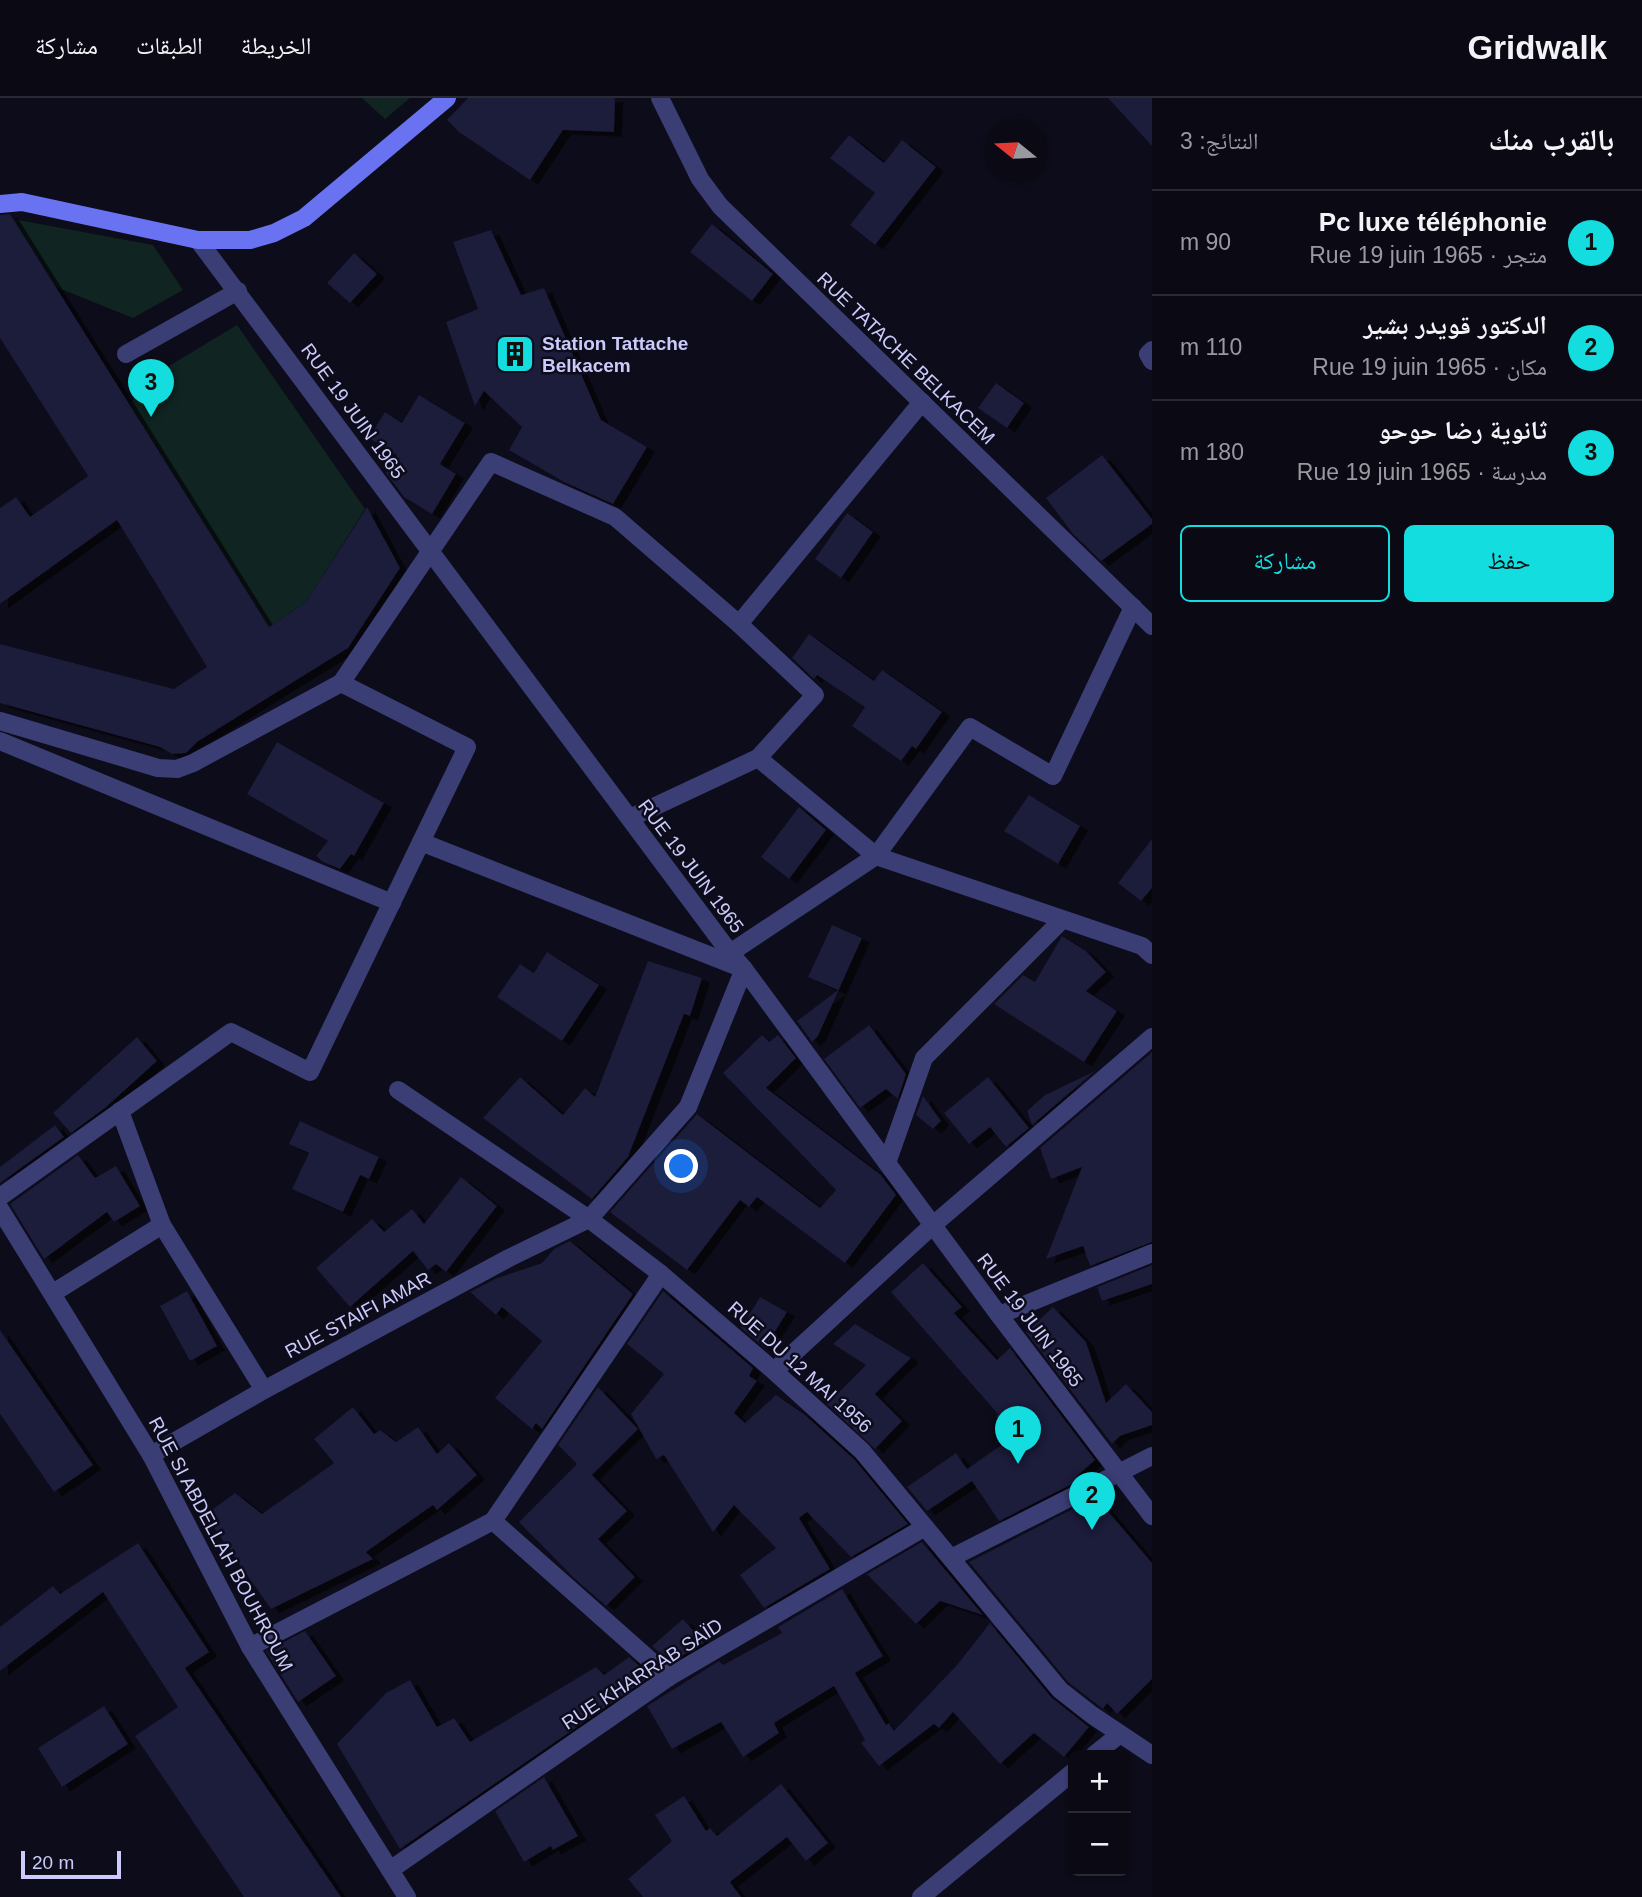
<!DOCTYPE html>
<html lang="ar">
<meta charset="utf-8">
<style>
:root{--surface:#0a0914;--page:#13121d;--text:#f1f3f6;--muted:#999aa0;--line:#2a2a34;--accent:#13ddde}
body{margin:0;font-family:Helvetica,"Noto Naskh Arabic",sans-serif;background:var(--page);color:var(--text);direction:rtl}
.controls{position:absolute;right:21px;bottom:21px;display:grid;overflow:hidden;border-radius:10px;box-shadow:0 2px 5px #0004}
.controls button{width:63px;height:63px;display:grid;place-items:center;padding:0;border:0;border-bottom:2px solid var(--line);background:var(--surface);color:var(--text);font:35px sans-serif}
.compass{position:absolute;left:984px;top:21px;width:63px;height:63px;border-radius:50%;background:var(--surface);box-shadow:0 2px 5px #0004;rotate:288deg}
.scale{position:absolute;left:21px;bottom:18px;width:100px;box-sizing:border-box;padding-left:7px;border:4px solid #cbcafb;border-top:0;font-size:19px;line-height:24px;white-space:nowrap;color:#cbcafb;-webkit-text-stroke:5px #0d0c1a;paint-order:stroke}
.you{position:absolute;left:682px;top:1069px;width:24px;height:24px;margin:-18px;border:5px solid #fff;border-radius:50%;background:#1a73e8;box-shadow:0 0 0 10px #1a73e833}
.badge{display:grid;place-items:center;width:46px;height:46px;border-radius:50%;background:var(--accent);color:#111;font-size:23px;font-weight:700}
.pin{position:absolute;translate:-50% -58px;filter:drop-shadow(0 2px 4px #0008)}
.pin::after{content:'';position:absolute;top:37px;width:24px;height:21px;background:inherit;clip-path:polygon(0 0,100% 0,50% 100%)}
.list{margin:0;padding:0;list-style:none}
h2{display:flex;justify-content:space-between;align-items:center;height:91px;margin:0;padding:0 28px;font-size:30px}
h2 small{font-size:23px;font-weight:400;color:var(--muted)}
.list li{display:grid;grid-template-columns:46px 1fr auto;gap:21px;align-items:center;box-sizing:border-box;height:105px;padding:0 28px;border-top:2px solid var(--line)}
.list b{display:block;font-size:26px;white-space:nowrap}
.list p{margin:0;font-size:23px;white-space:nowrap;color:var(--muted)}
.list em{font-size:23px;font-style:normal;color:var(--muted)}
.actions{display:flex;gap:14px;padding:21px 28px}
.actions a{flex:1;padding:16px 0;border:2px solid var(--accent);border-radius:10px;text-align:center;font-size:24px;color:var(--accent)}
.actions .main{background:var(--accent);color:#111}
.map{position:relative;flex:none;width:1152px;height:1799px;overflow:hidden;direction:ltr}
header{display:flex;align-items:center;gap:42px;box-sizing:border-box;height:98px;padding:0 35px;background:var(--surface);border-bottom:2px solid var(--line)}
header strong{font-size:33px}
nav{display:flex;gap:38px;margin-inline-start:auto;font-size:24px}
main{display:flex}
aside{flex:1;background:var(--surface)}
.map>svg:first-child{display:block}
.green{fill:#102421}
.building{fill:#1d1a3a;filter:url(#shadow)}
.lines{fill:none;stroke-linecap:round;stroke-linejoin:round}
.service{stroke:#3b3e75;stroke-width:18}
.pedestrian{stroke:#3b3e75;stroke-width:18}
.minor{stroke:#3b3e75;stroke-width:18}
.tertiary{stroke:#3b3e75;stroke-width:18}
.secondary{stroke:#6973f2;stroke-width:18}
.labels{text-anchor:middle;dominant-baseline:central;stroke-width:5;stroke-linejoin:round;paint-order:stroke}
.poi-label{font-size:19px;font-weight:bold;fill:#cbcafb;stroke:#0d0c1a;text-anchor:start}
.street-label{font-size:19px;fill:#cbcafb;stroke:#0d0c1a}
</style>
<header>
<strong>Gridwalk</strong>
<nav><a>الخريطة</a><a>الطبقات</a><a>مشاركة</a></nav>
</header>
<main>
<aside>
<h2>بالقرب منك<small>النتائج: 3</small></h2>
<ul class="list">
<li><span class="badge">1</span><div><b>Pc luxe téléphonie</b><p>متجر · Rue 19 juin 1965</p></div><em>90 m</em></li>
<li><span class="badge">2</span><div><b>الدكتور قويدر بشير</b><p>مكان · Rue 19 juin 1965</p></div><em>110 m</em></li>
<li><span class="badge">3</span><div><b>ثانوية رضا حوحو</b><p>مدرسة · Rue 19 juin 1965</p></div><em>180 m</em></li>
</ul>
<div class="actions"><a class="main">حفظ</a><a>مشاركة</a></div>
</aside>
<div class="map">
<svg width="1152" height="1799" viewBox="0 0 1152 1799">
<defs>
<filter id="shadow"><feDropShadow dx="8" dy="4.5" stdDeviation="0" flood-color="#0009"/></filter>
</defs>
<rect width="100%" height="100%" fill="#0d0c1a"/>
<!-- green -->
<g class="green">
<path d="M362,0h48l-25,21z"/>
<path d="M13,121l140,26 30,45 -50,28 -77,-31z"/>
<path d="M237,227l128,184 -59,93 -37,25 -140,-224 16,-12 -1,-10z"/>
</g>
<!-- building -->
<g class="building">
<path d="M468,0h147l-1,34 -51,-2 -33,50 -71,-48 -12,-12z"/>
<path d="M1108,0h44v48z"/>
<path d="M849,37l35,28 18,-23 34,27 -61,78 -25,-20 25,-32 -45,-35z"/>
<path d="M10,116l259,413 37,-25 61,-95 33,61 -52,80 -151,94 -11,11 -14,1 -12,-7 -160,-44v-59l174,45 33,-22 -90,-147 -117,84v-96l16,-11 14,20 58,-41 -88,-138v-123z"/>
<path d="M712,126l61,50 -21,27 -62,-49z"/>
<path d="M491,132l30,65 23,-7 57,132 46,27 -34,57 -49,-22 -55,-32 13,-23 -38,-36 -9,15 -29,-84 32,-13 -25,-67z"/>
<path d="M354,155l23,21 -27,29 -23,-20z"/>
<path d="M996,285l28,20 -17,25 -29,-20z"/>
<path d="M419,297l46,28 -25,41 16,10 -24,40 -28,-17 -18,-24 11,-18 -28,-17 16,-26 17,11z"/>
<path d="M1102,357l50,64v5l-51,37 -28,-27 -27,-36z"/>
<path d="M847,415l26,19 -32,46 -26,-19z"/>
<path d="M809,536l65,47 8,-11 60,42 -26,37 -4,-3 -11,15 -49,-35 13,-19 -48,-32 -3,4 -22,-21z"/>
<path d="M277,644l107,61 -30,53 -3,-2 -11,15 -17,-7 -7,-6 12,-15 -81,-47z"/>
<path d="M1029,697l51,31 -22,38 -54,-33z"/>
<path d="M799,709l27,23 -37,49 -28,-22z"/>
<path d="M1152,741v49l-11,13 -23,-18z"/>
<path d="M832,827l30,13 -44,98 -6,6 -15,-21 41,-31 -30,-13z"/>
<path d="M1062,838l24,15 20,21 -20,19 31,20 -33,51 -90,-58 29,-29 12,7z"/>
<path d="M547,854l52,33 -37,56 -65,-44 23,-33 14,9z"/>
<path d="M648,863l54,17 -12,38 -6,-2 -56,143 -36,42 -109,-81 37,-41 43,38 22,-27 10,9z"/>
<path d="M869,927l37,49 -8,25 -12,-10 -26,19 -36,-49z"/>
<path d="M762,937l7,7 9,-7 18,23 -30,30 115,87 15,20 -51,68 -88,-66 -8,10 -9,-7 -53,70 -77,-58 87,-98 123,94 16,-18 -113,-117z"/>
<path d="M137,939l20,24 -52,47 -34,25 -18,-20z"/>
<path d="M1152,954v190l-62,24 -7,-20 -37,13 36,-92 -31,12 -11,-31z"/>
<path d="M1095,973l-63,54 -5,-14 18,-16z"/>
<path d="M988,979l41,51 -23,19 -16,-20 -21,17 -25,-31z"/>
<path d="M923,998l18,25 -8,8 -17,-14z"/>
<path d="M300,1023l79,36 -10,22 -9,-4 -17,37 -51,-23 17,-36 -20,-9z"/>
<path d="M55,1027l9,12 -64,46v-16z"/>
<path d="M78,1057l17,23 21,-12 24,40 -26,16 -7,-10 -63,47 -34,-55z"/>
<path d="M461,1079l36,29 -51,66 -10,-8 -8,6 -15,-19 -63,56 -34,-39 56,-49 12,13 28,-23 12,15z"/>
<path d="M570,1143l63,53 -91,135 -6,-6 -4,6 -37,-31 47,-57 -40,-34 -6,8 -26,-23 27,-14 45,-15 12,-14z"/>
<path d="M923,1165l39,44 -8,6 43,47 13,-12 85,112 -18,16 3,4 -81,41 -27,-40 -45,30 -20,-24 49,-34 11,16 46,-32 -17,-20 2,-3 -107,-122z"/>
<path d="M1152,1167v19l-50,17 -5,-14z"/>
<path d="M187,1193l30,55 -27,15 -30,-55z"/>
<path d="M663,1193l90,77 -4,8 8,5 -23,32 11,10 31,-28 28,19 50,45 54,65 -57,33 -44,-45 -8,6 31,51 -66,39 -24,-33 36,-27 -42,-43 -21,27 -49,-77 -8,4 -25,-45 33,-40 -37,-30z"/>
<path d="M760,1199l27,15 -22,36 -24,-20z"/>
<path d="M1053,1209l33,35 20,61 20,-19 26,28v13l-32,11 -8,8 -86,-112z"/>
<path d="M855,1226l56,34 -36,36 27,27 -27,28 -48,-45 39,-39 -33,-21z"/>
<path d="M0,1232l93,135 -39,27 -54,-78z"/>
<path d="M598,1289l40,42 -46,46 35,36 -29,28 37,38 -29,29 -32,-28 -55,-56 58,-58 -19,-19z"/>
<path d="M353,1309l21,27 6,-4 16,12 22,-15 19,27 12,-11 28,32 -40,35 -4,-5 -67,47 7,7 -102,50 -66,-94 30,-22 27,21 72,-51 -20,-24z"/>
<path d="M1096,1399l56,66v116l-35,35 -10,-11 -4,6 -35,-27 -99,-120z"/>
<path d="M922,1444l61,73 -43,-14 -24,23 -49,-50z"/>
<path d="M138,1445l71,109 -24,16 156,229h-97l-109,-161 43,-29 -75,-115 -103,79v-44l53,-41 7,8z"/>
<path d="M842,1491l41,67 -28,17 31,52 3,-2 5,8 63,-66 33,-42 61,74 38,30 -25,30 -30,-24 -34,31 -47,-52 -14,16 -5,-4 -55,42 -18,-23 4,-3 -31,-54 -60,37 5,10 -36,24 -22,-35 -49,27 -25,-43 72,-45 4,4 59,-32 -4,-6z"/>
<path d="M683,1521l21,24 -34,20 -18,-17z"/>
<path d="M305,1533l31,45 -38,26 -32,-51z"/>
<path d="M629,1559l22,19 -251,173 -63,-105 49,-51 24,-13 27,47 17,-9 16,24 126,-75 8,8z"/>
<path d="M104,1608l24,38 -66,43 -24,-39z"/>
<path d="M544,1679l34,59 -25,14 -2,-4 -27,16 -29,-51z"/>
<path d="M781,1686l47,59 -22,18 -19,-24 -57,45 11,15h-98l-15,-18 44,-38 -17,-26 29,-19 22,35 4,-3 7,8z"/>
</g>
<g class="lines">
<!-- service -->
<path class="service" d="M126,256l112,-63"/>
<!-- pedestrian -->
<path class="pedestrian" d="M999,1217l153,-62"/>
<!-- minor -->
<g class="minor">
<path d="M660,0l40,81 20,27 432,420"/>
<path d="M1152,252l-4,4 4,7"/>
<path d="M739,526l183,-222"/>
<path d="M341,585l126,64 -46,95"/>
<path d="M0,623l158,47 19,1 16,-6 148,-80 150,-221 124,55 124,107 76,71 -57,63 -128,60"/>
<path d="M0,643l392,162"/>
<path d="M758,660l118,98 266,90 10,9"/>
<path d="M730,855l146,-97 94,-129 83,49 80,-169"/>
<path d="M398,992l191,129 72,55 113,97 88,80 198,239 32,25 60,40"/>
<path d="M120,1013l42,114 102,165"/>
<path d="M887,1065l37,-105 138,-138"/>
<path d="M0,1099l231,-165 79,40 111,-230 323,127 -56,138 -99,112 -80,39 -245,132 -113,65"/>
<path d="M0,1111l151,246 99,192 157,250"/>
<path d="M53,1195l109,-68"/>
<path d="M774,1273l159,-146 219,-188"/>
<path d="M493,1423l176,156"/>
<path d="M951,1460l201,-102"/>
<path d="M250,1549l243,-126 168,-247"/>
<path d="M1094,1657l26,-21"/>
<path d="M390,1772l279,-193 256,-150"/>
<path d="M921,1799l152,-125"/>
</g>
<!-- tertiary -->
<path class="tertiary" d="M198,142l532,713 14,16 255,346 153,201"/>
<!-- secondary -->
<path class="secondary" d="M0,106l22,-2 176,38h52l24,-7 30,-15 143,-120"/>
</g>
<!-- icons -->
<defs>
<g id="building-square" transform="scale(2.0125)"><rect x="-9" y="-9" width="18" height="18" rx="4" fill="#13ddde" stroke="#0d0c1a"/><path d="M-4-6H4V6H1V3H-1V6H-4ZM-2.5-4.3h1.7v1.8h-1.7ZM.8-4.3h1.7v1.8H.8ZM-2.5-1h1.7V.8h-1.7ZM.8-1h1.7V.8H.8Z" fill="#111"/></g>
</defs>
<g fill-rule="evenodd">
<use href="#building-square" x="515" y="256"/>
</g>
<g class="labels">
<!-- poi labels -->
<g class="poi-label">
<text x="542" y="245">Station Tattache<tspan x="542" dy="22">Belkacem</tspan></text>
</g>
<!-- street labels -->
<g class="street-label">
<text transform="translate(906 260) rotate(44)">RUE TATACHE BELKACEM</text>
<text transform="translate(353 313) rotate(54)">RUE 19 JUIN 1965</text>
<text transform="translate(691 768) rotate(53)">RUE 19 JUIN 1965</text>
<text transform="translate(358 1217) rotate(-28)">RUE STAIFI AMAR</text>
<text transform="translate(1030 1222) rotate(53)">RUE 19 JUIN 1965</text>
<text transform="translate(800 1269) rotate(42)">RUE DU 12 MAI 1956</text>
<text transform="translate(221 1446) rotate(62)">RUE SI ABDELLAH BOUHROUM</text>
<text transform="translate(642 1576) rotate(-33)">RUE KHARRAB SAÏD</text>
</g>
</g>
</svg>
<div class="controls">
<button>+</button>
<button>−</button>
</div>
<svg class="compass" viewBox="-18 -18 36 36"><path d="M0-13l5 13h-10z" fill="#e53935"/><path d="M0 13l5-13h-10z" fill="#999aa0"/></svg>
<div class="scale">20 m</div>
<div class="you"></div>
<div class="pin badge" style="left:1018px;top:1366px">1</div>
<div class="pin badge" style="left:1092px;top:1432px">2</div>
<div class="pin badge" style="left:151px;top:319px">3</div>
</div>
</main>
